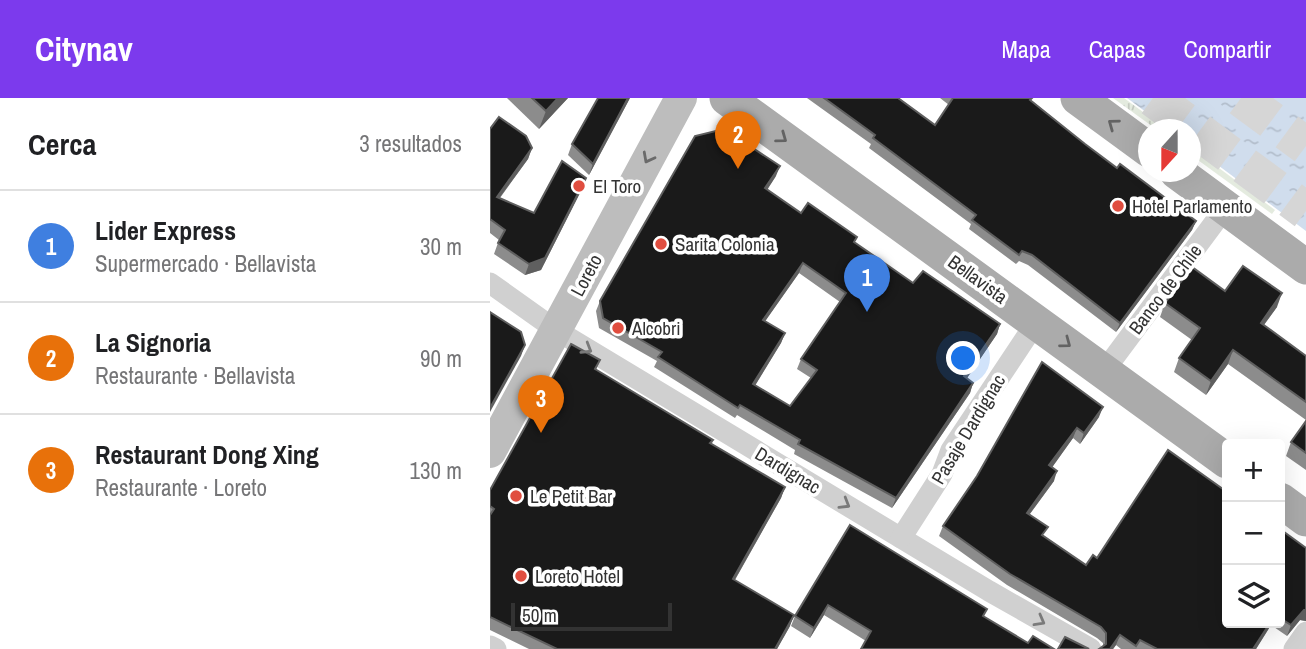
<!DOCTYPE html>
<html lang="es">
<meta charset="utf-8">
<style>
:root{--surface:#fff;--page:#f6f6f6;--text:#202124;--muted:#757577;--line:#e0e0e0;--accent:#7c3aed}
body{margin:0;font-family:"Archivo Narrow",sans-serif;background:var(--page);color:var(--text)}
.controls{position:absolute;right:21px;bottom:21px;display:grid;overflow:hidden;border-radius:7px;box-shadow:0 7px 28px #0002}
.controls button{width:63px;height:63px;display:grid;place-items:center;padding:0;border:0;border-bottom:2px solid var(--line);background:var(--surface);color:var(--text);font:35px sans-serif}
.compass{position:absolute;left:648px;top:21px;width:63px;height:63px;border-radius:50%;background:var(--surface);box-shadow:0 7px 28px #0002;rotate:201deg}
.scale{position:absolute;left:21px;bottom:18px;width:161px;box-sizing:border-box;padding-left:7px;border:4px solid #333;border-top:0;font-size:19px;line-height:24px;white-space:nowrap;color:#333;-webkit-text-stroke:5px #fff;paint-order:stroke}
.you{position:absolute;left:474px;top:261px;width:24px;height:24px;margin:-18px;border:5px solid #fff;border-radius:50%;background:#1a73e8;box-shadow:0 0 0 10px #1a73e833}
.badge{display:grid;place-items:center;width:46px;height:46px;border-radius:50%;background:var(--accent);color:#fff;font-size:23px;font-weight:700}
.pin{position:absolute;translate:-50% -58px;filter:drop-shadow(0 2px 4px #0008)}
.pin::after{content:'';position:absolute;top:37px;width:24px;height:21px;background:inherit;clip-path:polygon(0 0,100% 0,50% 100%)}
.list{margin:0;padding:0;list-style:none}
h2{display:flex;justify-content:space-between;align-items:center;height:91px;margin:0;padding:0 28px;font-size:30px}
h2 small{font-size:23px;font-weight:400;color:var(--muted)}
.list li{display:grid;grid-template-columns:46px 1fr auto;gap:21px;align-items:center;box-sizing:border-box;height:112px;padding:0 28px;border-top:2px solid var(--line)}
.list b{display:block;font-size:26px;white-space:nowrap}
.list p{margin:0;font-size:23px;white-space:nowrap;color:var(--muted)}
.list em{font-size:23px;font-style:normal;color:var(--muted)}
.icon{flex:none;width:38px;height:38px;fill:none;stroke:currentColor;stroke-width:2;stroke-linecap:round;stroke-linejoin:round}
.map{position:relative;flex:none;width:816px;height:551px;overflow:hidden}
header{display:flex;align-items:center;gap:42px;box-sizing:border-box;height:98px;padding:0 35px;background:var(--accent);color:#fff}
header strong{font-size:33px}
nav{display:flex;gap:38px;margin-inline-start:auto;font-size:24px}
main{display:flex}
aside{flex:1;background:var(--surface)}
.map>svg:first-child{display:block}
.grass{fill:url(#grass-tufts)}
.water{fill:url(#water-ripples)}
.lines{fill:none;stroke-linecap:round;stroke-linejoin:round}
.motorway-tunnel{stroke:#d6d6d6;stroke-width:38;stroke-dasharray:38 19;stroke-linecap:butt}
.minor{stroke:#d0d0d0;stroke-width:21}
.secondary{stroke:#bdbdbd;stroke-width:32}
.primary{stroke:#ababab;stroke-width:35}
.wall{fill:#8c8c8c;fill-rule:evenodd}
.shaded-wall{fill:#5f5f5f}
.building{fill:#1a1a1a;stroke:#5f5f5f;stroke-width:2;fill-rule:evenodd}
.oneway{stroke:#636363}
.oneway2{stroke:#6a6a6a}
.oneway3{stroke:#7a7a7a}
.poi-dot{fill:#e04d3f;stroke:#fff;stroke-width:2.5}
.labels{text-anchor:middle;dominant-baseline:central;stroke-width:7;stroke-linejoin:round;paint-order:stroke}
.poi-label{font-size:19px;fill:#333;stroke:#fff;text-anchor:start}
.street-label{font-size:19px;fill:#333;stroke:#fff}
</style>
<header>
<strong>Citynav</strong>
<nav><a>Mapa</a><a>Capas</a><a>Compartir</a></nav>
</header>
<main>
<aside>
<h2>Cerca<small>3 resultados</small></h2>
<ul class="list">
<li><span class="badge" style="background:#3f7fe0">1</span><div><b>Lider Express</b><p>Supermercado · Bellavista</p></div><em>30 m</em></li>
<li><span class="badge" style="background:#e8710a">2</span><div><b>La Signoria</b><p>Restaurante · Bellavista</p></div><em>90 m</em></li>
<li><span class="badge" style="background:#e8710a">3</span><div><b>Restaurant Dong Xing</b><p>Restaurante · Loreto</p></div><em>130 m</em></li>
</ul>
</aside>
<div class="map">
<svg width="816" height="551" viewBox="0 0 816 551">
<defs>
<pattern id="grass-tufts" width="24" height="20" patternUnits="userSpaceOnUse" patternTransform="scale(1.75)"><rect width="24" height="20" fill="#e4ebdf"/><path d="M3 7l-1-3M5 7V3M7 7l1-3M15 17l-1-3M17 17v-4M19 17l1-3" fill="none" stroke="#c4cac0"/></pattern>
<pattern id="water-ripples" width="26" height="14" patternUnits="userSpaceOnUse" patternTransform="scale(1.75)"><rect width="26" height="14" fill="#d0dded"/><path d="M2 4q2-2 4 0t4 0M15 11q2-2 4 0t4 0" fill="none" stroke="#b3becc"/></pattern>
</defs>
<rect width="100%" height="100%" fill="#fff"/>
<!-- grass -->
<g class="grass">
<path d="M623,0h11l42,31h-10z"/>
<path d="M701,49l84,63 -3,4 -81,-59z"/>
</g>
<!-- water -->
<path class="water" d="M637,0h179v133l-115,-86v-15l-22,-1z"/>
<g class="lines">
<!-- motorway-tunnel -->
<g class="motorway-tunnel">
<path d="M663,0l153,113"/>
<path d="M751,0l65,48"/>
</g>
<!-- minor -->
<g class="minor">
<path d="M0,185l66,47 433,261 102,58"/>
<path d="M614,273l122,-164"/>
<path d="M411,440l41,-64 9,-24 86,-129"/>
<path d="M0,548l6,3"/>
<path d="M804,551l12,-17"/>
</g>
<!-- secondary -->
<path class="secondary" d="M0,354l191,-354"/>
<!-- primary -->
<g class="primary">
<path d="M237,0l500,363"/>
<path d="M588,0l71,52"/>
<path d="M687,74l129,95"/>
<path d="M790,402l26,19"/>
</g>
</g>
<!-- wall -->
<g class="wall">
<path d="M17,0h61l-29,31z"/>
<path d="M140,0l-41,77 -21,-20 4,-11z"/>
<path d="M317,0h92l36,27 14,-20 -9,-7h92l-1,2 54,44 32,24 79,53 -4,9 -76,102 -88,-67 -9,-4 -3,3 -47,-35 2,-5 -102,-76 2,-4z"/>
<path d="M0,31l42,19 -4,11 -28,39 34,15 48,-24 -41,81 -16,5 -31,-21 5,-14 -9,-7z"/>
<path d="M286,78l-9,13 34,24 54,30 58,40 87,41 -3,10 -30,44 6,5 -3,10 -78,115 -98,-54 1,-4 -58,-35 -2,3 -81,-51 3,-6 -58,-33 -3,-17 4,-10zM309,175l41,29 -39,57 -4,10 14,9 -21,28 -35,-21 26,-42 4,-10 -20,-12z"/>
<path d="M735,193l52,16 -13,18 42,31v64l-78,-56 -22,31 -32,-23 5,-14 13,-18 -32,-23 5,-14z"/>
<path d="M110,262l-4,10 117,70 -1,4 73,43 -4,11 -46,82 55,46 -13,23h-248l-39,-19v-140z"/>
<path d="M609,319l-19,27 -7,-6 -21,29 2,14 -24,33 14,22 42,29 141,58h53v-94l26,19v73l-6,-1 -13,16 -16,-11 -15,24h-135l-5,-4 -3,4h-14l4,-2v-4l-6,-5 -90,-53 -68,-49 4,-10 34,-50z"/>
<path d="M816,323v49l-20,-14 5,-14z"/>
<path d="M360,427l134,92 44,26 26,6 -188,-8 -42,-26 -14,23 -19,-12 4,-10z"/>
</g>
<!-- shaded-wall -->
<g class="shaded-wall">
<path d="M68,0h10l-29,31 7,-18z"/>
<path d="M138,0h2l-41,77 4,-11z"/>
<path d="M42,50l-4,11 -36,49 5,-11z"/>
<path d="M290,68l-4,10 -14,22 3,-10z"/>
<path d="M96,80l-4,11 -41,81 -16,5 4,-11z"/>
<path d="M706,123l-4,9 -76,102 4,-9z"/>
<path d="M313,165l-4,10 -40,57 4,-10z"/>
<path d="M792,195l-5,14 -22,30 6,-14z"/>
<path d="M510,226l-3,10 -36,53 3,-11z"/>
<path d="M295,235l-4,10 -31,51 3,-10z"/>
<path d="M35,247l-4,11 -31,56v-4z"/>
<path d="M743,252l-5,14 -22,31 5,-14z"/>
<path d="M483,285l-3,10 -78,115 4,-10z"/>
<path d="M613,309l-4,10 -19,27 4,-11z"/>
<path d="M587,330l-4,10 -27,38 3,-11z"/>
<path d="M567,373l-3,10 -31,42 4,-10z"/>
<path d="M295,389l-4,11 -52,92 4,-11z"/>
<path d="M338,507l-4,10 -14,23 4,-10z"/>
<path d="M814,512h2v11l-6,-1 -13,16 4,-11z"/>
<path d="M304,517l-4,11 -13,23h-2z"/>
<path d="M780,525h2l-1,2 -15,24h-3z"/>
<path d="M630,537l-4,10 -3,4h-3z"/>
</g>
<!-- building -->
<g class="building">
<path d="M42,0h26l-12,13z"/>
<path d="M108,0h30l-35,66 -21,-20z"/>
<path d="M334,0h74l37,27 18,-27h79l-2,2 55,44 32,24 3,-4 76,57 -76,102 -88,-68 -10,-4 -3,4 -47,-35 4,-5 -103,-77 2,-3z"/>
<path d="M9,19l27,19 6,12 -35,49 37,16 28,-52 24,17 -41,80 -16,6 -31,-21 7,-13 -15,-11v-90z"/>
<path d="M234,31l56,37 -15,22 36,25 7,-10 49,34 -3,5 59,41 10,-12 77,53 -36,52 9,7 -77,115 -98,-54 2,-4 -60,-35 -2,3 -80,-51 4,-5 -59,-34 -3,-17 95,-165zM313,165l43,30 -45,66 16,11 -27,36 -37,-22 32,-51 -22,-13z"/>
<path d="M753,168l39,27 -21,30 45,33v46l-73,-52 -22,31 -32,-23 21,-30 -35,-25 27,-36 33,24z"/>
<path d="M0,214l31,20 4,13 -35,63z"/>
<path d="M81,246l29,16 -5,9 118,71 -3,3 75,44 -52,92 61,36 -19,34h-218l-67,-32v-102l4,-6 -4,-3v-16z"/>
<path d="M552,264l61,45 -19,26 -7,-5 -28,37 8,6 -30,42 21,14 -6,8 44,30 7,-10 4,3 71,-108 59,42v131h43l-17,26h-96l-17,-9 -4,6 -16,-11 -10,14h-11l7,-5v-11l-5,-6 -91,-53 -67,-48 34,-50z"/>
<path d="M816,323v32l-15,-11z"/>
<path d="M360,427l137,84 -4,7 45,27 5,-7 21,13h-193l10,-18 -43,-26 -14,23 -19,-12z"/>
<path d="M790,431l26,19v62h-2l-13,15 -11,-7z"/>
<path d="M575,539l24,12h-31z"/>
</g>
<!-- one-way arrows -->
<defs><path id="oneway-chevron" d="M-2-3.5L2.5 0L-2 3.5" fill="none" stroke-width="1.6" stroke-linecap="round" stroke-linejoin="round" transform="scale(1.75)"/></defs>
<g class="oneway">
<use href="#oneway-chevron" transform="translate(623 26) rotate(-144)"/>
<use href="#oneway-chevron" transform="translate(292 40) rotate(36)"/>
<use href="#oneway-chevron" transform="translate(576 245) rotate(37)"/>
</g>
<use class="oneway2" href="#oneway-chevron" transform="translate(158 60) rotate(118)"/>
<g class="oneway3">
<use href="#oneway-chevron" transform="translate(97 251) rotate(31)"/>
<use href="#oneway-chevron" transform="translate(355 406) rotate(31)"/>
<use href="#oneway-chevron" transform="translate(550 523) rotate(29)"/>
</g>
<!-- markers -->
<g class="poi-dot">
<circle cx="89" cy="88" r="7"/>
<circle cx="628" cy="108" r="7"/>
<circle cx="171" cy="146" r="7"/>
<circle cx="128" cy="230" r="7"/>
<circle cx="26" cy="398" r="7"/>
<circle cx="31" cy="478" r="7"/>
</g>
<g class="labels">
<!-- poi labels -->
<g class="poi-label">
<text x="103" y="88">El Toro</text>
<text x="642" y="108">Hotel Parlamento</text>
<text x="185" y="146">Sarita Colonia</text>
<text x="142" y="230">Alcobri</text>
<text x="40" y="398">Le Petit Bar</text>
<text x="45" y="478">Loreto Hotel</text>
</g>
<!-- street labels -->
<g class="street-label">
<text transform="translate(96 177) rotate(-62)">Loreto</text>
<text transform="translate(488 181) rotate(36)">Bellavista</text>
<text transform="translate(675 191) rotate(-53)">Banco de Chile</text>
<text transform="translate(478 331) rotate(-59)">Pasaje Dardignac</text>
<text transform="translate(298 372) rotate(31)">Dardignac</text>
</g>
</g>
</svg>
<div class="controls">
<button>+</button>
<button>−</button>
<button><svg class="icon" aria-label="layers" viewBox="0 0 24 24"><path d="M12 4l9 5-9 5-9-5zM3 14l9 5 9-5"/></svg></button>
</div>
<svg class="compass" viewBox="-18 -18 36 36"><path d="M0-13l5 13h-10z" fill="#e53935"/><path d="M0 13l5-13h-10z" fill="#757577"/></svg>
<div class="scale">50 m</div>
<div class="you"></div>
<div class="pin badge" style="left:377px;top:214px;background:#3f7fe0">1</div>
<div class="pin badge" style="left:248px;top:71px;background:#e8710a">2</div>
<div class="pin badge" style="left:51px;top:335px;background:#e8710a">3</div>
</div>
</main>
